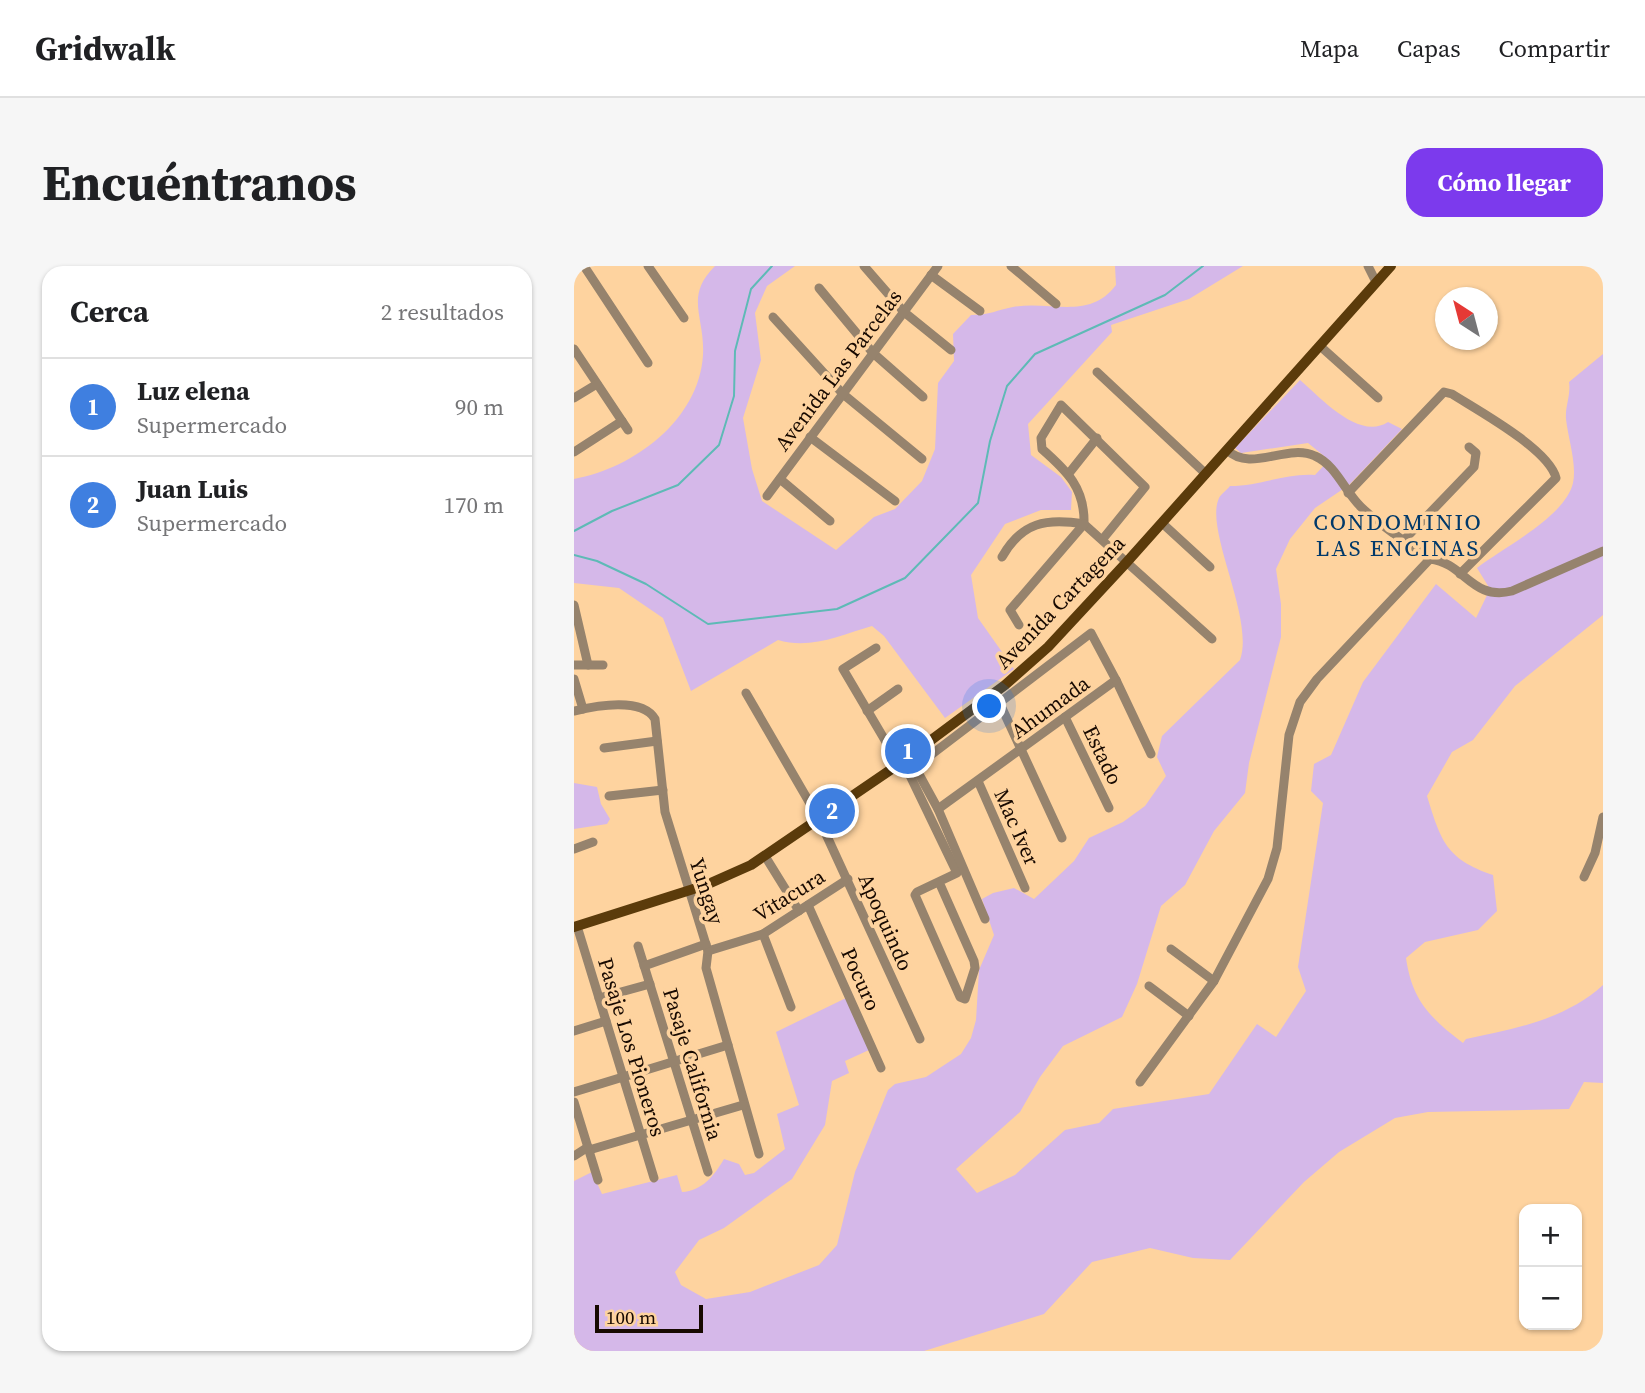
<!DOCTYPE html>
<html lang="es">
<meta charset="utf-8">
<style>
:root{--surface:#fff;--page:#f6f6f6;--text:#202124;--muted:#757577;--line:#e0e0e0;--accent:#7c3aed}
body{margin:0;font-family:"Source Serif 4",serif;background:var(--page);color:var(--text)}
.controls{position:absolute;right:21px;bottom:21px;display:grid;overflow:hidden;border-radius:14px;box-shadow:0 2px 5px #0004}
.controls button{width:63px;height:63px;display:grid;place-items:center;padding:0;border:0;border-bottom:2px solid var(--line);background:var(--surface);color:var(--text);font:35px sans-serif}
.compass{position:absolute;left:861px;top:21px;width:63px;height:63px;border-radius:50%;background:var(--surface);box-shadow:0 2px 5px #0004;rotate:324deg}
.scale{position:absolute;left:21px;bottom:18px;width:108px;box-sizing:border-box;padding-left:7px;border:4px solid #170900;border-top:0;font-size:19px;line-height:24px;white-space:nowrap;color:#170900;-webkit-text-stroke:5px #fed39f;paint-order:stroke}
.you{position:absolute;left:416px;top:441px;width:24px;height:24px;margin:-18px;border:5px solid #fff;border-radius:50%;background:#1a73e8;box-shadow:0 0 0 10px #1a73e833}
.badge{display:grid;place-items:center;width:46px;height:46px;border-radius:50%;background:var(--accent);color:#fff;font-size:23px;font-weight:700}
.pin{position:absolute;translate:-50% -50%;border:4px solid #fff;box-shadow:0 2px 7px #0006}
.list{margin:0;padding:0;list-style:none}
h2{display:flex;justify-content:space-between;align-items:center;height:91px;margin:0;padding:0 28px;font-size:30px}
h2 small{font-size:23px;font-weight:400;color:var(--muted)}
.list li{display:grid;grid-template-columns:46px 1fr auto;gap:21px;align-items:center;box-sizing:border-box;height:98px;padding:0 28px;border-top:2px solid var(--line)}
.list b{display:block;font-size:26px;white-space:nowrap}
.list p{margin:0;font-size:23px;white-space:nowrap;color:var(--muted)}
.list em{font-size:23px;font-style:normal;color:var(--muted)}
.map{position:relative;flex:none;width:1029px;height:1085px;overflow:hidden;border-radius:21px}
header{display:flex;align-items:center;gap:42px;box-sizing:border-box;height:98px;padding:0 35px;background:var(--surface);border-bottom:2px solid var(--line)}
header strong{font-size:33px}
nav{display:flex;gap:38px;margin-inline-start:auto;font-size:24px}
.intro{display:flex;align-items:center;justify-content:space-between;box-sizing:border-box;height:168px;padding:0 42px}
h1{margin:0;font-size:49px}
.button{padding:18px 32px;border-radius:21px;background:var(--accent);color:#fff;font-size:24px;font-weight:700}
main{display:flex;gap:42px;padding:0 42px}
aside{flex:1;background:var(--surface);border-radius:21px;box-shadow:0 2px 5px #0004}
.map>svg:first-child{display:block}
.green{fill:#d5b8e9}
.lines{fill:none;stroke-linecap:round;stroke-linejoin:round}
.stream{stroke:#5ebab6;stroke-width:2}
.minor{stroke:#96836d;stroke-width:9}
.major{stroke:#5b3b0b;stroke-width:10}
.labels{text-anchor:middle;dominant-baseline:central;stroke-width:7;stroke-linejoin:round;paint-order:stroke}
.street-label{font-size:21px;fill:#170900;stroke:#fed39f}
.neighbourhood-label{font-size:23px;letter-spacing:2px;fill:#01396a;stroke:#fed39f}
</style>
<header>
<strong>Gridwalk</strong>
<nav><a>Mapa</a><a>Capas</a><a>Compartir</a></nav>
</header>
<div class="intro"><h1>Encuéntranos</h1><a class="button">Cómo llegar</a></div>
<main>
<aside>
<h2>Cerca<small>2 resultados</small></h2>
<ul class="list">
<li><span class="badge" style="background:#3f7fe0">1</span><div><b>Luz elena</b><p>Supermercado</p></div><em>90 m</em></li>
<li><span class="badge" style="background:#3f7fe0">2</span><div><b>Juan Luis</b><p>Supermercado</p></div><em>170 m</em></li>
</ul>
</aside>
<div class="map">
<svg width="1029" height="1085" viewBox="0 0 1029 1085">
<rect width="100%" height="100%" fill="#fed39f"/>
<!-- green -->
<g class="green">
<path d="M141,0h80l-28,20 -12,27 6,47 -18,58 9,51 10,32 74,49 38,-33 21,-8 27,-28 13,-32 3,-66 16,-22 -1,-27 18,-19c19,0 26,-5 42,-8 37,-7 76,14 103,-22l-1,-19h128l-54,33 -78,26 1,7 -84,92 3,31 30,22 11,15 -1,18h-30l-36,14 -34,51 7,43 36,51 -69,49 -61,-82 -12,-10c-31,9 -62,24 -94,14l-87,51 -28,-73 -44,-30 -45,-5v-104c60,-11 125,-59 129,-124 2,-39 -19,-58 12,-89z"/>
<path d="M1029,88v261l-88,71 -42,54 -21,12 -25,44c14,45 19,63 66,79l4,36 -19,19 -53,12 -19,16c6,42 24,60 57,85l3,-4c49,-10 100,-20 137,-54v98l-19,-1 -15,27 -141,3 -33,6 -56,34 -35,30 -74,78 -37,-2 -43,-10 -58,14 -48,52 -120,37h-350v-170l18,-9 10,22 75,-19 5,17c20,-1 32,-16 42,-33l15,5 6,11 9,-2 31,-24 -8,-35 22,-9 -23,-73 70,-34 23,52 -24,11 4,12 -17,8 -7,44 -33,54 -68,49 -25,12 -24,32 6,13 25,14 44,-7 69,-27 18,-20 18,-73 33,-82 7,-6 31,-7 35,-23 10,-16 5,-18 3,-50 15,-35 -12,-36 11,-6 21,-5 20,11 40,-38 15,-23 34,-16 22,-16 21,-30 -9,-19 5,-21 78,-76c15,-42 -36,-130 -21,-162 2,-4 8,-8 11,-12 30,0 56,-13 85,-11l14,-15 -21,-17 -67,10 -6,-5 65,-68c21,18 59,61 88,42l14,7 -53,56 -34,23 -25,31 -14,30 5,35v33l-32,126 -4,30 -31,38 -29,54 -24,21 -24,78 -15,33 -59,29 -23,31 -20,35 -64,57 21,24 38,-18 50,-45 34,-7 14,-14 96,-15 48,-70 19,13 30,-46 -8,-24 25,-164 -12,-12 3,-27 17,-9 32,-73 73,-98 40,34 14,-29 -13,-21c27,-21 88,-51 96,-85 4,-19 -5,-45 -7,-64 -1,-13 5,-24 3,-37z"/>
<path d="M0,517l23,4 4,17 9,15 -3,5 -33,5z"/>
</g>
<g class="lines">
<!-- stream -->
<g class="stream">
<path d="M0,265l38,-20 66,-26 41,-40 15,-49 1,-45 16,-62 21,-23"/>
<path d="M0,289l23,6 49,23 62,40 129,-15 68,-31 73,-75 12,-62 17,-55 28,-32 130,-59 38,-29"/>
</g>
<!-- minor -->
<g class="minor">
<path d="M10,0l64,97"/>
<path d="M74,0l36,52"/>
<path d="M290,0l40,46 47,38"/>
<path d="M437,0l45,38"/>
<path d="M794,0l8,16"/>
<path d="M357,9l49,36"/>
<path d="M245,22l54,65 50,44"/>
<path d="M199,51l70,77 79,65"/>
<path d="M746,80l58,52"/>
<path d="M0,83l54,81"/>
<path d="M523,106l109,102"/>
<path d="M0,132l23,-14"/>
<path d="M236,171l85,64"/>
<path d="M0,186l48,-31"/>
<path d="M496,206l27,-34"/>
<path d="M206,213l50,42"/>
<path d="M774,227l96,-101 8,2c25,16 97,55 104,84l-96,96"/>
<path d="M193,230l171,-230"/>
<path d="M588,257l48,44"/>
<path d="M528,274l43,-53 -84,-82 -20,33 1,11c25,22 43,39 42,75l128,115"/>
<path d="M829,275l71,-74 2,-14 -7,-6"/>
<path d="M428,291c20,-35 44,-39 82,-33"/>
<path d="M856,293c35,4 41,42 82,32l91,-40"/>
<path d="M0,339l14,60"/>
<path d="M445,359l-9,-15 74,-86"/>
<path d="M302,382l-33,21 56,95"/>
<path d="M0,399h29"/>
<path d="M0,413l9,30"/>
<path d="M172,427l73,126 101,220"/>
<path d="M421,427l67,145"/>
<path d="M0,445c21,-5 68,-14 81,8l10,93 43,139 -2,17 53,186"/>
<path d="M293,445l31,-22"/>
<path d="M491,451l44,91"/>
<path d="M30,482l53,-7"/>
<path d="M329,495l54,112 -40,19 -2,3 45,102 5,2 10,-31 -1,-7 -35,-79"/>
<path d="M404,515l47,107"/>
<path d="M35,530l54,-6"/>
<path d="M364,543l178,-129 35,74"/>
<path d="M0,583l19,-7"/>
<path d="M191,590l34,55"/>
<path d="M1010,611l11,-24 8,-36"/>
<path d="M234,639l73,163"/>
<path d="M411,653l-47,-110 -23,-42 176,-134 25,47"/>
<path d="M3,660l77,252"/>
<path d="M189,668l28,73"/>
<path d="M64,680l70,226"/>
<path d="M597,683l43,32"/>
<path d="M134,685l55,-17 85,-55"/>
<path d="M70,700l62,-22"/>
<path d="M575,720l40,30"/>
<path d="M25,732l51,-14"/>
<path d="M0,765l32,-10"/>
<path d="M566,816l74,-101 54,-102 9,-31 12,-113 11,-33 17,-23 113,-120c-23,-16 -48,-32 -69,-52 -16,-15 -25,-42 -46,-51 -28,-13 -64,17 -88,-6"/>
<path d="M0,826l154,-47"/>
<path d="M0,836l24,78"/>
<path d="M15,884l154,-45"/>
<path d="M0,890l14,-9"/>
</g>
<!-- major -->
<path class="major" d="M0,661l132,-42 45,-20 148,-101 106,-79 43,-38 78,-84 265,-297"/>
</g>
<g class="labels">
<!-- street labels -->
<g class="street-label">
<text transform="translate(264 104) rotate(-53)">Avenida Las Parcelas</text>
<text transform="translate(486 336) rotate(-46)">Avenida Cartagena</text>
<text transform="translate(476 441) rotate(-36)">Ahumada</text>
<text transform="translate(529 489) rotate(64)">Estado</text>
<text transform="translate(443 561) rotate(66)">Mac Iver</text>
<text transform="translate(133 625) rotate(72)">Yungay</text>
<text transform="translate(215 629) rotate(-32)">Vitacura</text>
<text transform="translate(312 656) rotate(66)">Apoquindo</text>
<text transform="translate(287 713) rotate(66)">Pocuro</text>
<text transform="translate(58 781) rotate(73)">Pasaje Los Pioneros</text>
<text transform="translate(119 798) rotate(73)">Pasaje California</text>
</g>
<!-- neighbourhood labels -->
<g class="neighbourhood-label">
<text x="824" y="256">CONDOMINIO<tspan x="824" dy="26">LAS ENCINAS</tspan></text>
</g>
</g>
</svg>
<div class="controls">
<button>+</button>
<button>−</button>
</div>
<svg class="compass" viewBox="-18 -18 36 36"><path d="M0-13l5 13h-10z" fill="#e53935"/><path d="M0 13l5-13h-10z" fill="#757577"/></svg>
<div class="scale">100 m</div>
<div class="you"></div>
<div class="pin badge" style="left:334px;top:485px;background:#3f7fe0">1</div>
<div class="pin badge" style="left:258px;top:545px;background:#3f7fe0">2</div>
</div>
</main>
